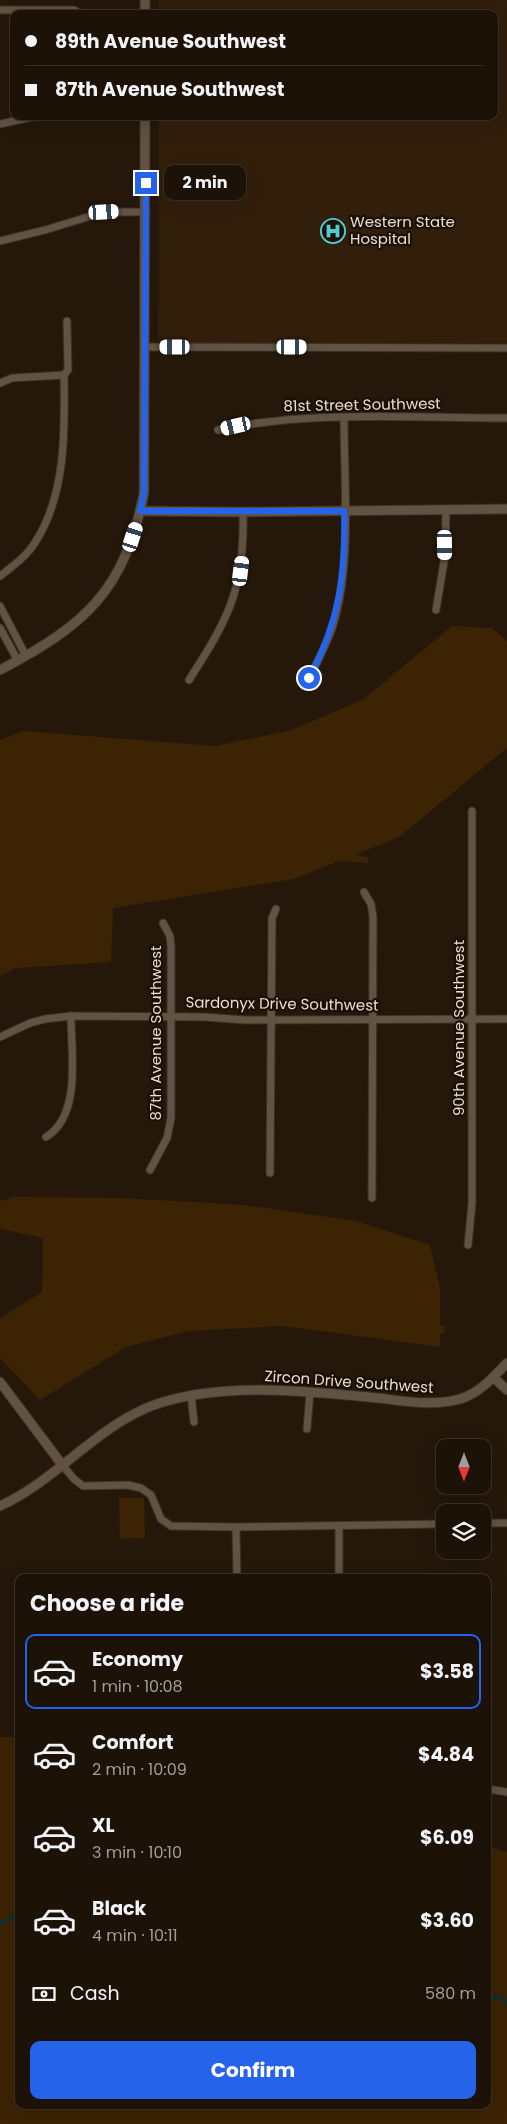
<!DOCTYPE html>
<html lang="en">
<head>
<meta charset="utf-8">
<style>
	:root { --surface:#1c1208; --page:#292016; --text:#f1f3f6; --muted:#a09e9c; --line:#3a3229; --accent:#2563eb }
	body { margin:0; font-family:Poppins,sans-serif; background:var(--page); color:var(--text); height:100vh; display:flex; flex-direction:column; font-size:19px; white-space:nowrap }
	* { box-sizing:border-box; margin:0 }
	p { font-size:16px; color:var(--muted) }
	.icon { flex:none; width:28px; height:28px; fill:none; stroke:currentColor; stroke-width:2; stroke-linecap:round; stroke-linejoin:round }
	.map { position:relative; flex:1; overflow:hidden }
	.panel { position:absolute; left:15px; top:1574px; width:476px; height:535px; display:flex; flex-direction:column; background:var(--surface); border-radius:10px; box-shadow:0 5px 20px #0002,0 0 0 1px var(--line) }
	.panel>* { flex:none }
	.top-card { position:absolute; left:10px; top:10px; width:488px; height:110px; border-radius:10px; box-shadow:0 5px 20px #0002,0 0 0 1px var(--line); display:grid; align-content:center; height:110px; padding:0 15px; background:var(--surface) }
	.needle { width:32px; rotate:180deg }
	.tools { position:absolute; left:436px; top:1439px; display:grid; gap:10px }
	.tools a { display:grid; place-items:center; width:55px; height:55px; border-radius:10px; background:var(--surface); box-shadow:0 5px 20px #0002,0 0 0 1px var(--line); font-size:25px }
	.end { position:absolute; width:22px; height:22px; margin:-11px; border:6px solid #2563eb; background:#fff; box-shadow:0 0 0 2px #fff }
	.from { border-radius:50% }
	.bubble { position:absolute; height:35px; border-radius:10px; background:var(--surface); box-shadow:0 5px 20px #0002,0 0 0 1px var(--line); font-size:16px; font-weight:700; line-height:35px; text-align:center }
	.car { position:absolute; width:15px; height:30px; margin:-15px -8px; border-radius:6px; box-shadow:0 0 4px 1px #0007; background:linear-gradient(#fff 24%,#345 0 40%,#fff 0 76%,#345 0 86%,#fff 0) }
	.top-card b { display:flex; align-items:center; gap:18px; height:48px; font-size:19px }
	.top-card b+b { border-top:1px solid var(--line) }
	.top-card i { width:12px; height:12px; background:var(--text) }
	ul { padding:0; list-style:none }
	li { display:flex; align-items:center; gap:15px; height:75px; margin:0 10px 8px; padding:0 5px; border:2px solid transparent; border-radius:10px }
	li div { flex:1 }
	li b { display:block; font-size:19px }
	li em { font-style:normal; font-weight:700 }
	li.selected { border-color:var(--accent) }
	li>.icon { width:45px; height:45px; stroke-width:1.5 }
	h2 { padding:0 15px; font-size:22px; line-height:60px }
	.pay { display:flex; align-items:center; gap:12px; height:55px; padding:0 15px; font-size:19px }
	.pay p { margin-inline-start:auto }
	.primary-button { display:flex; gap:10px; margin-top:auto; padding:10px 15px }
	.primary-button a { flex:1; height:58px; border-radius:10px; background:var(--accent); color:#fff; font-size:20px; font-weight:700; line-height:58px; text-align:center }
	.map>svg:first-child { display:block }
	.built { fill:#311f0c }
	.green { fill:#3c2304 }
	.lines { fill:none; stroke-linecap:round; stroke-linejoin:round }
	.stream { stroke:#013438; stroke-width:2.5 }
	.minor-casing { stroke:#3a302b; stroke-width:9 }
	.tertiary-casing { stroke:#3a302b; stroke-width:11 }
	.minor { stroke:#615242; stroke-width:7 }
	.tertiary { stroke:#615242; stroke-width:9 }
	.route { stroke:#2563eb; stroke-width:6 }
	.labels { text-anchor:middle; stroke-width:4.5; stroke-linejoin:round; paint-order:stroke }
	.poi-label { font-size:15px; fill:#e8ded5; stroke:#1c0f03; text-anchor:start }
	.street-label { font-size:15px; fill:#e8ded5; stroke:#1c0f03 }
</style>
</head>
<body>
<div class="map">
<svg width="507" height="2124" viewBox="0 0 507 2124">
	<rect width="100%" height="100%" fill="#25180a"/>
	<polygon class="built" points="159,0 507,0 507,343 158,344 159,119 169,116 494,116 494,14 159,14"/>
	<g class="green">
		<polygon points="452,626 492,628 507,641 507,748 399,837 355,855 368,857 368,863 339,861 294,879 113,908 111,962 15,968 0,976 0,740 24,731 215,746 292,730 364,699"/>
		<polygon points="15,1197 121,1198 245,1205 356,1221 430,1245 440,1288 440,1325 445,1327 444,1333 440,1335 440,1347 283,1326 188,1331 126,1347 40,1400 0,1358 0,1318 42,1292 43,1238 0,1229 0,1201"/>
		<polygon points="119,1498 144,1498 145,1538 120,1539"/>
		<polygon points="0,1737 19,1737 19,2105 488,2105 488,1846 507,1852 507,2124 0,2124"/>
	</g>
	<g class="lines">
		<g class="stream">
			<polyline points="0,1923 19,1915"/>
			<polyline points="488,2001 501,1996 507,2004"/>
		</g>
		<defs>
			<g id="minor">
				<polyline points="0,10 74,10 81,14"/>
				<polyline points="0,124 36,116"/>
				<polyline points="0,241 45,230 104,212 146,212"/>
				<polyline points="145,347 507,348"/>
				<polyline points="0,383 12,378 64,375"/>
				<path d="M218,430c92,-20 195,-12 289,-12"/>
				<path d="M0,576c13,-10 28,-21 36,-35 30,-47 29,-112 28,-166l4,-5 -1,-49"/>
				<polyline points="0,606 26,656"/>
				<polyline points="436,610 445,556 446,510"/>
				<polyline points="0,628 18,661"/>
				<path d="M309,678c9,-17 18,-34 24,-53 19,-61 11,-142 11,-207"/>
				<path d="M189,680c40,-62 56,-92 54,-168"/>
				<polyline points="364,892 371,904 373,916 372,1198"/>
				<polyline points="0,1037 30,1023 45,1019 71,1016 204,1017 245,1020 507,1019"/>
				<path d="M46,1137c36,-22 25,-84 25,-121"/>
				<polyline points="150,1170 167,1138 171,1118 171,946 170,936 163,923"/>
				<polyline points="270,1173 272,918 276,909"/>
				<polyline points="468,1245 472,1203 472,811"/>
				<polyline points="191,1395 194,1422"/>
				<polyline points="307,1429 310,1392"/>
				<polyline points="63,1466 74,1479 83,1486 128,1485 141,1488 151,1495 161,1519 171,1526 236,1527 445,1524"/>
				<polyline points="482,1523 507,1523"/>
				<polyline points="339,1526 339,1578"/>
				<polyline points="236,1527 237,1578"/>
				<polyline points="488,1789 507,1792"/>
			</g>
			<g id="tertiary">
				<polyline points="145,0 145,14"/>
				<polyline points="140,511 243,512 507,509"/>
				<path d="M0,670c87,-46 124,-79 144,-177l1,-377"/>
				<polyline points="493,1377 507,1390"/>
				<polyline points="0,1382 63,1466"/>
				<path d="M0,1506c53,-24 91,-73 144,-97 27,-12 56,-16 85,-18 47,-3 94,2 140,6 31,3 64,11 94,1 19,-7 31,-22 44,-35"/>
			</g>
		</defs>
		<use href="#minor" class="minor-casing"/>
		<use href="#tertiary" class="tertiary-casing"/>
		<use href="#minor" class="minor"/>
		<use href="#tertiary" class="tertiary"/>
	</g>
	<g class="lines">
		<path class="route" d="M146,183l-2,310 -4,18h204c2,62 -5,112 -35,167"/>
	</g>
	<defs>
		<symbol id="hospital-ring" viewBox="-11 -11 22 22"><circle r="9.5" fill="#1c0f03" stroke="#52cbd7" stroke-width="1.5"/><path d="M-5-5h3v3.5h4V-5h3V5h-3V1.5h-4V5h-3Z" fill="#52cbd7"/></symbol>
	</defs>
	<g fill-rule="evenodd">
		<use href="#hospital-ring" x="319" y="217" width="28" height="28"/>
	</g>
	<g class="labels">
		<g class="poi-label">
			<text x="350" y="227">Western State<tspan x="350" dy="17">Hospital</tspan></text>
		</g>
		<g class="street-label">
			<text transform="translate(362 405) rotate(-1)" y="5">81st Street Southwest</text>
			<text transform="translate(282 1004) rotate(1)" y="5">Sardonyx Drive Southwest</text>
			<text transform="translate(459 1028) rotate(-90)" y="5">90th Avenue Southwest</text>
			<text transform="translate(156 1033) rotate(-90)" y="5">87th Avenue Southwest</text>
			<text transform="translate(349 1382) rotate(4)" y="5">Zircon Drive Southwest</text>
		</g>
	</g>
</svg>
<div class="tools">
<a><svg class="needle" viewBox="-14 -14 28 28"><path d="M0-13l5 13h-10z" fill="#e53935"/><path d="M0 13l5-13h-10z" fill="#a09e9c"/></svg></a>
<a><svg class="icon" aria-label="layers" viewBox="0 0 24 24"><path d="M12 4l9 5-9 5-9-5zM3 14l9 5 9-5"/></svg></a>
</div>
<i class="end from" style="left:309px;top:678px"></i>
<i class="end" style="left:146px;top:183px"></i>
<div class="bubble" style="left:164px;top:165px;width:82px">2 min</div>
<i class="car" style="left:104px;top:212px;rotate:87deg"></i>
<i class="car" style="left:175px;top:347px;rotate:270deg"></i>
<i class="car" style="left:292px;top:347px;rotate:90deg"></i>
<i class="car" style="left:236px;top:426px;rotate:257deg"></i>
<i class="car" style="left:133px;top:537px;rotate:18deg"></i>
<i class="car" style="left:445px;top:545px;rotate:179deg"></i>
<i class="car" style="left:241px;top:571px;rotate:7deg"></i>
<div class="top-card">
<b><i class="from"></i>89th Avenue Southwest</b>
<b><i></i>87th Avenue Southwest</b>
</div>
<section class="panel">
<h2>Choose a ride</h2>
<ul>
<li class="selected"><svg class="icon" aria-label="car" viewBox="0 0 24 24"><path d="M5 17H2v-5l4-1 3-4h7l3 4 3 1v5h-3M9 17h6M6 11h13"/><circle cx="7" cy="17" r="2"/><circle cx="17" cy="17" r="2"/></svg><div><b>Economy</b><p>1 min · 10:08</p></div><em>$3.58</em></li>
<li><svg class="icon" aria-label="car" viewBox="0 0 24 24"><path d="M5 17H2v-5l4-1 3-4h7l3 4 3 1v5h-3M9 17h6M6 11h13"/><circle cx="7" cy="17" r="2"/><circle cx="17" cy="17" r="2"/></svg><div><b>Comfort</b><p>2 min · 10:09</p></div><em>$4.84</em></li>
<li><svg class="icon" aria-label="car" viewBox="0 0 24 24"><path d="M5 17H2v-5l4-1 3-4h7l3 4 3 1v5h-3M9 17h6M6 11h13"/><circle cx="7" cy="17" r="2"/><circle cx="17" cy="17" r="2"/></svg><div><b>XL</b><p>3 min · 10:10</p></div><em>$6.09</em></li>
<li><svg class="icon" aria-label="car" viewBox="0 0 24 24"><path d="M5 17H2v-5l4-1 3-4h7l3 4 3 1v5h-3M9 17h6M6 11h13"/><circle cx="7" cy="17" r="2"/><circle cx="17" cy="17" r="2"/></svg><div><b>Black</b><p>4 min · 10:11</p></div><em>$3.60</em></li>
</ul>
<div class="pay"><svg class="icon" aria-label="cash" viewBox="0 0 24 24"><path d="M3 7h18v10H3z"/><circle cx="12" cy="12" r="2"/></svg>Cash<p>580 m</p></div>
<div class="primary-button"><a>Confirm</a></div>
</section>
</div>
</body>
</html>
